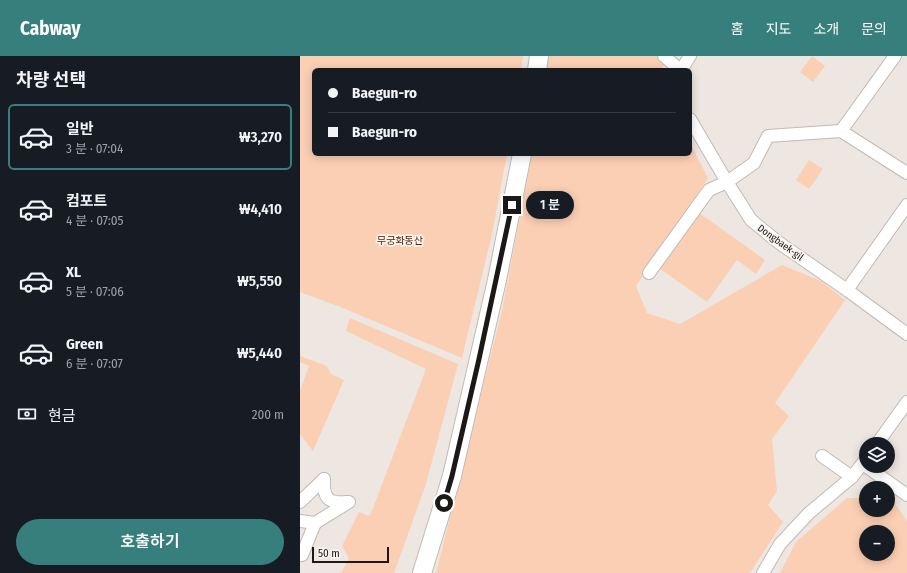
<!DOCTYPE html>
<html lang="ko">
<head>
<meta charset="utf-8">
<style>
	:root { --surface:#171b24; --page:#20242c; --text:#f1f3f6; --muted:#9ea1a6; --line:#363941; --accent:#377f7c }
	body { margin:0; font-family:"Fira Sans Condensed","Noto Sans KR",sans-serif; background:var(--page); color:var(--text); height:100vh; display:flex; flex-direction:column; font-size:15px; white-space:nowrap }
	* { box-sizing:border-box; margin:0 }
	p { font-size:13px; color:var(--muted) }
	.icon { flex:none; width:22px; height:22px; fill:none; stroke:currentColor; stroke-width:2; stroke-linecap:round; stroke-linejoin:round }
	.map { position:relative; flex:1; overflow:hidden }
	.panel { display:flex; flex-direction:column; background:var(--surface); width:300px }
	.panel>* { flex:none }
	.banner { position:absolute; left:12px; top:12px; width:380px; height:88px; border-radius:6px; box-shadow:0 2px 10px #0003; display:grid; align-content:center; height:88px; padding:0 16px; background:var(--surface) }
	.controls { position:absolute; left:559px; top:381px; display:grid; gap:8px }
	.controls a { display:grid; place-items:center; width:36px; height:36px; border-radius:50%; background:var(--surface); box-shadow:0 2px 10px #0003; font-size:20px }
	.scale { position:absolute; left:12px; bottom:10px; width:77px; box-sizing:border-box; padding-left:4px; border:2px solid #1b1817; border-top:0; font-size:11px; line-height:14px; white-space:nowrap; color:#1b1817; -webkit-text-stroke:3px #fbf3ee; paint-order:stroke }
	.end { position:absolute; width:18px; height:18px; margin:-9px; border:5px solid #1b1817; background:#fff; box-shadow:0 0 0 2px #fff }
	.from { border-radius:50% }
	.bubble { position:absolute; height:28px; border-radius:14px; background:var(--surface); box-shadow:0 2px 10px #0003; font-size:13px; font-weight:600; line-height:28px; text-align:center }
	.banner b { display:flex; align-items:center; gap:14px; height:38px; font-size:15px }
	.banner b+b { border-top:1px solid var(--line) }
	.banner i { width:10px; height:10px; background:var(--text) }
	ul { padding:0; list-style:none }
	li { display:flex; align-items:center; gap:12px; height:66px; margin:0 8px 6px; padding:0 8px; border:2px solid transparent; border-radius:6px }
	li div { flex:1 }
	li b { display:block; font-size:15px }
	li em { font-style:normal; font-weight:600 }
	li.on { border-color:var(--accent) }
	li>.icon { width:36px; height:36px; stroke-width:1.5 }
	h2 { padding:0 16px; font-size:18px; line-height:48px }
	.pay { display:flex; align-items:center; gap:10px; height:44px; padding:0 16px; font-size:15px }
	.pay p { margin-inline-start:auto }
	.primary-button { display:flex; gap:8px; margin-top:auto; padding:8px 16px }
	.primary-button a { flex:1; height:46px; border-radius:24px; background:var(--accent); color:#fff; font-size:16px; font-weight:600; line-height:46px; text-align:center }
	header { display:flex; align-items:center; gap:24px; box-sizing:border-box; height:56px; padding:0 20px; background:var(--accent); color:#fff }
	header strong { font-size:19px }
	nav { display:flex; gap:22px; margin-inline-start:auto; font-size:14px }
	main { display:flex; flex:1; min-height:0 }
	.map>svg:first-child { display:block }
	.green { fill:#fbcfb4; fill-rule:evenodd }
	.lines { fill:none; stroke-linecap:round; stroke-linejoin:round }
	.minor-casing { stroke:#c1bab5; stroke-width:14 }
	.secondary-casing { stroke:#c1bab5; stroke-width:20 }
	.minor { stroke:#fff; stroke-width:12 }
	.secondary { stroke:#fff; stroke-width:18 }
	.route { stroke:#1b1817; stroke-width:5 }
	.labels { text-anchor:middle; stroke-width:3.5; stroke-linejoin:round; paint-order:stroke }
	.park-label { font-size:10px; fill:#522400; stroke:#fbf3ee }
	.street-label { font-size:10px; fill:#1b1817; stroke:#fbf3ee }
</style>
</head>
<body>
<header>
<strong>Cabway</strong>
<nav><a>홈</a><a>지도</a><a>소개</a><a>문의</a></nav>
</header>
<main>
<section class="panel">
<h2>차량 선택</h2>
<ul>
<li class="on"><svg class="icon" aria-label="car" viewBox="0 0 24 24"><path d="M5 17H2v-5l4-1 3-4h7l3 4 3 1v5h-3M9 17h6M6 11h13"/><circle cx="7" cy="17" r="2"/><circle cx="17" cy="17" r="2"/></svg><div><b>일반</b><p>3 분 · 07:04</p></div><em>₩3,270</em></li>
<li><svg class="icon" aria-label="car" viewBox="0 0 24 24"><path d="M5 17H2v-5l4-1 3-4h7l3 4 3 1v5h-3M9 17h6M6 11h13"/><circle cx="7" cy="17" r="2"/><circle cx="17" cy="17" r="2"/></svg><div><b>컴포트</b><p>4 분 · 07:05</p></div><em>₩4,410</em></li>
<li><svg class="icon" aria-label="car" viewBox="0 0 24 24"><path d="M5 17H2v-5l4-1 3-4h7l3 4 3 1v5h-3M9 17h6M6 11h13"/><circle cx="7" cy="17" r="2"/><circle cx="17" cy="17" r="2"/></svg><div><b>XL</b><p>5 분 · 07:06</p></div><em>₩5,550</em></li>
<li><svg class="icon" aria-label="car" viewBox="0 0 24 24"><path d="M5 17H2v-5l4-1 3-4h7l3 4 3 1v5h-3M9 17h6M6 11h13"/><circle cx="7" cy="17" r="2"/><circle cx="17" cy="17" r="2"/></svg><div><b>Green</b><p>6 분 · 07:07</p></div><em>₩5,440</em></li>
</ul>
<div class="pay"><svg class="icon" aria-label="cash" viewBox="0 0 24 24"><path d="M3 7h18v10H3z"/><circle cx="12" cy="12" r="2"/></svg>현금<p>200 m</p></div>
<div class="primary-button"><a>호출하기</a></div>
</section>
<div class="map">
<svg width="607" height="517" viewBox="0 0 607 517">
	<rect width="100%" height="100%" fill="#ede6e1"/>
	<g class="green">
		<polygon points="0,0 223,0 221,14 14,14 14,98 207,98 192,178 162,302 43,252 0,236"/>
		<polygon points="248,0 357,0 365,7 361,14 246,14"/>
		<polygon points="512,0 525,10 513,26 500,16"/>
		<polygon points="390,87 408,122 336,230 347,257 380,268 482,209 521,225 545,244 475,347 489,360 472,383 477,435 468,449 483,466 450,517 136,517 202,255 232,98 390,98"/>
		<polygon points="509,104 523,113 509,133 496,124"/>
		<polygon points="398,156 465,204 456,218 437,204 407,246 359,212"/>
		<polygon points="50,262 158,308 126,428 94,517 41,517 49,502 42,490 59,456 70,460 126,313 46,275"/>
		<polygon points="0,300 27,310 31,318 44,324 13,395 0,378 0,335 9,310 0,306"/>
		<path d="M547,442h19v12h22v-12h3l16,23v52h-127l16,-31zM566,476h22v22h-22z"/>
	</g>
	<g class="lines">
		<defs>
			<g id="minor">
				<polyline points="364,0 380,14"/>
				<polyline points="381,14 390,0"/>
				<polyline points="390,63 427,126 451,164 478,186 547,234 607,278"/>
				<polyline points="541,75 595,0"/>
				<polyline points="349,217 409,134 427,126 454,107 468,80 541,75 607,117"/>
				<polyline points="547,234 607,149"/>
				<polyline points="577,388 607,346"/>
				<polyline points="522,400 552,421"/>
				<polyline points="563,408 607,439"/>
				<path d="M24,423c-1,19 4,25 23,23"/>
				<polyline points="0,446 24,423"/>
				<polyline points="0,465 15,467 49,446"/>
				<polyline points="2,499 15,467"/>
				<polyline points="463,517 480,488 509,457 552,421 566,403"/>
			</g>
			<g id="secondary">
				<polyline points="237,14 239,0"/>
				<polyline points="122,517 152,420 197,224 222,98"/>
			</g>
		</defs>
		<use href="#minor" class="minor-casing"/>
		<use href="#secondary" class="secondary-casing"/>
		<use href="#minor" class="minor"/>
		<use href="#secondary" class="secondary"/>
	</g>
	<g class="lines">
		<polyline class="route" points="144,447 152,420 179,303 212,149"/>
	</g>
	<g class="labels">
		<g class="park-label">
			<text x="100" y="188">무궁화동산</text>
		</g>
		<g class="street-label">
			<text transform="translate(481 186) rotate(36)" y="4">Dongbaek-gil</text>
		</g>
	</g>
</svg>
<div class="controls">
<a><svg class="icon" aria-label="layers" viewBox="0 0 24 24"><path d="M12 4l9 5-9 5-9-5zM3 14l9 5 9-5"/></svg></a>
<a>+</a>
<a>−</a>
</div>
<div class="scale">50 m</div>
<i class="end from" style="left:144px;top:447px"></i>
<i class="end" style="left:212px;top:149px"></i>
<div class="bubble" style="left:226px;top:135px;width:48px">1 분</div>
<div class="banner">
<b><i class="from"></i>Baegun-ro</b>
<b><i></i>Baegun-ro</b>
</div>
</div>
</main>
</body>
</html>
